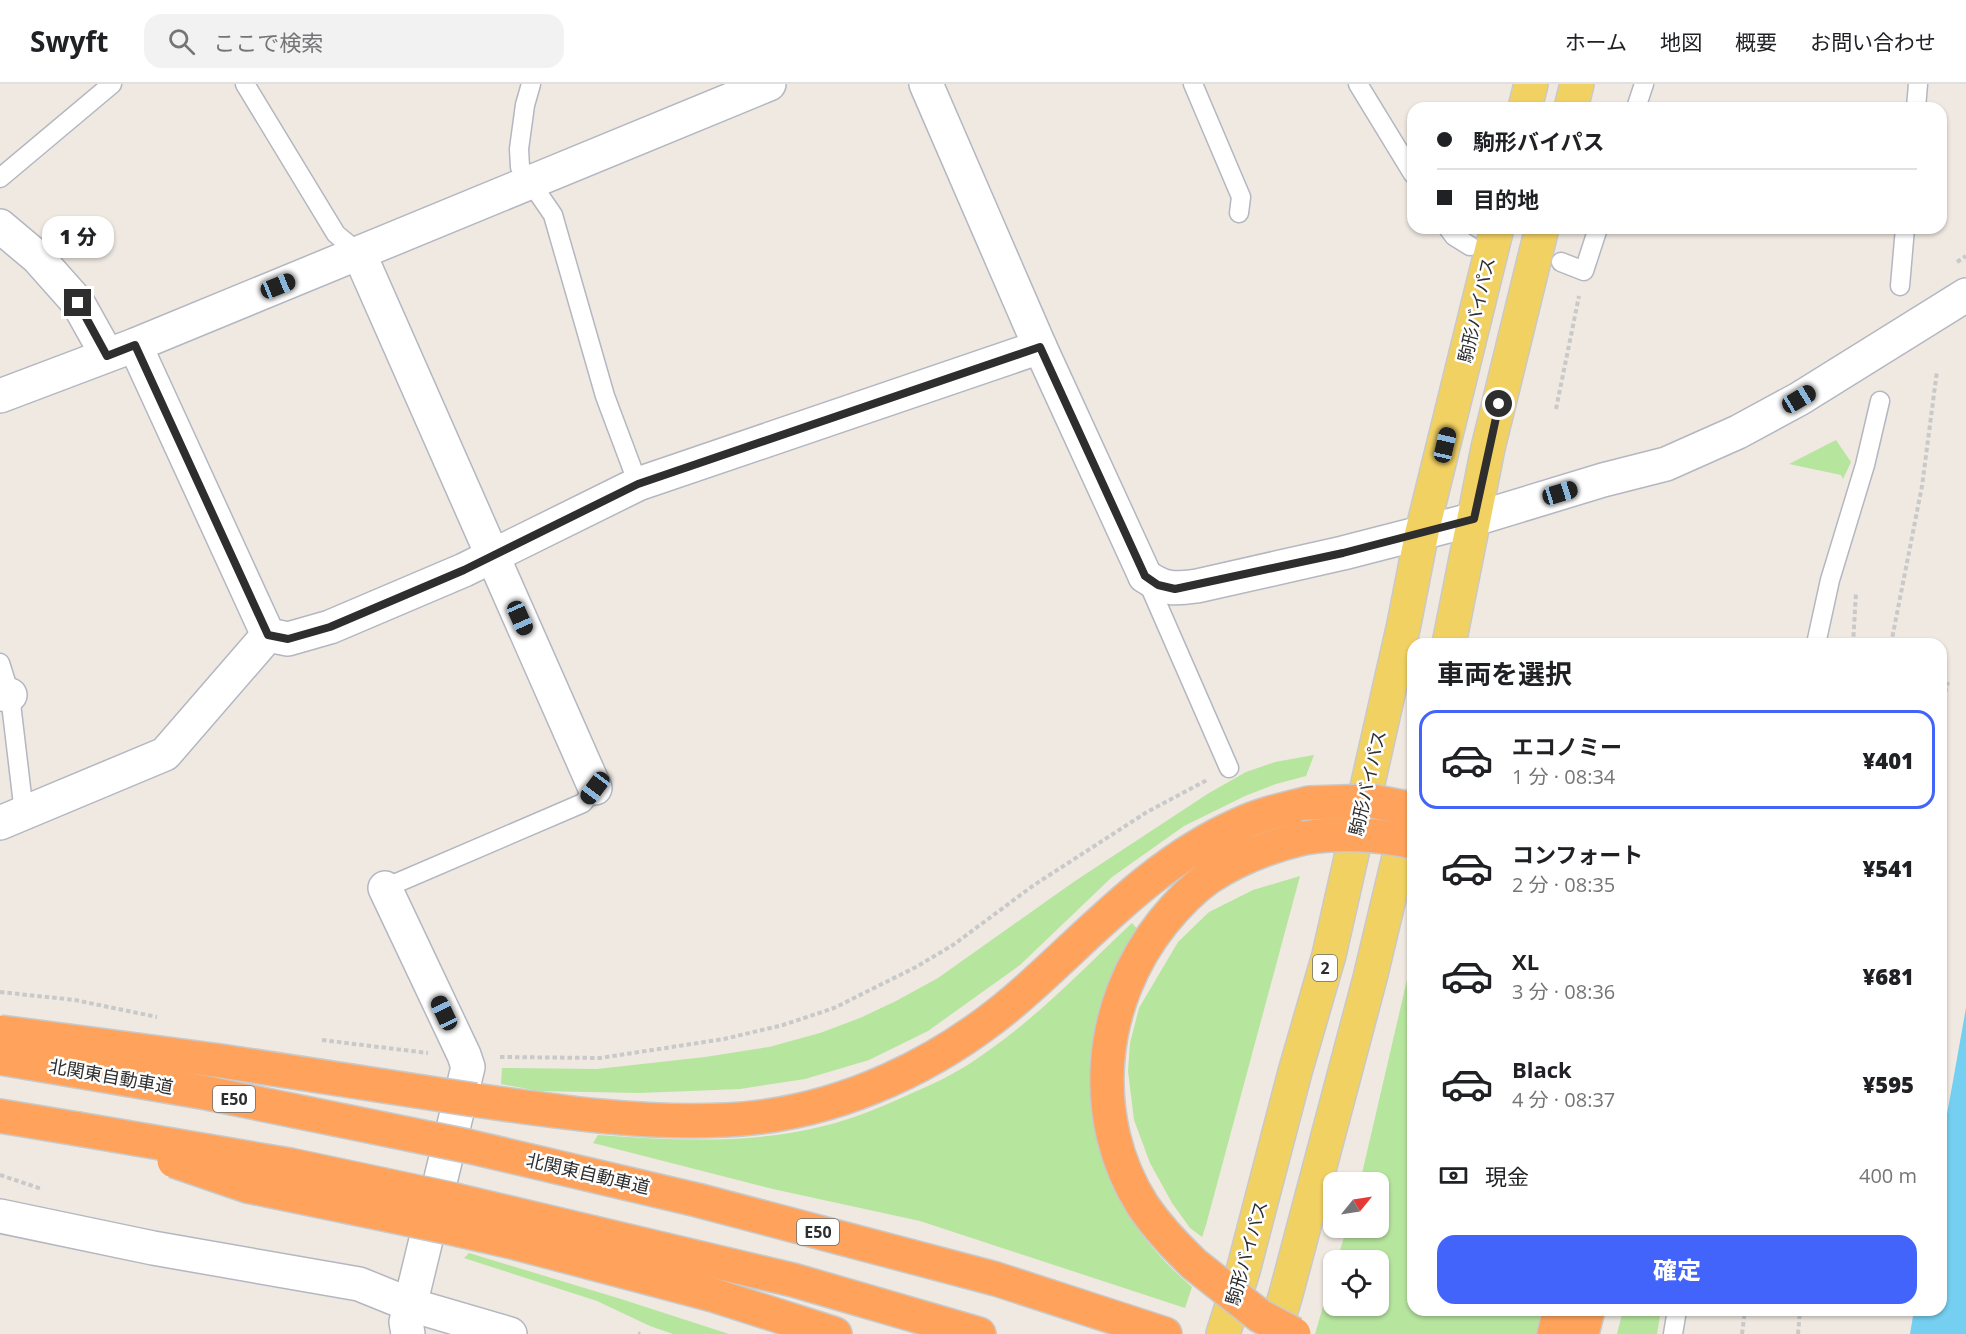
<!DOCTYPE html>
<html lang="ja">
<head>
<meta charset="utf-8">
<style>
	:root { --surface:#fff; --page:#f2f2f2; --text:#202124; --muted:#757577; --line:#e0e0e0; --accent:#4264fb }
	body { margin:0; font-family:"Open Sans","Noto Sans JP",sans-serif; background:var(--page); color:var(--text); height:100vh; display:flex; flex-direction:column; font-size:22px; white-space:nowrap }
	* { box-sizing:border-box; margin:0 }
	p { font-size:20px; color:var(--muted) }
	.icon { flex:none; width:33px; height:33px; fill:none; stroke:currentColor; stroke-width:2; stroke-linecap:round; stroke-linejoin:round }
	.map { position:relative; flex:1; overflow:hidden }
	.details { position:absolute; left:1407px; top:554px; width:540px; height:678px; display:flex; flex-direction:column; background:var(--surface); border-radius:18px; box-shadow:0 2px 4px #0004 }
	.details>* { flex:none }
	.hud { position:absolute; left:1407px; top:18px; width:540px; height:132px; border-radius:18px; box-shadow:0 2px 4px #0004; display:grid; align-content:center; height:132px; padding:0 30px; background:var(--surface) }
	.needle { width:39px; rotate:60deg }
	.buttons { position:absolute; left:1323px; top:1088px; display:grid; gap:12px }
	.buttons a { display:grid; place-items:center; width:66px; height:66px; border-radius:12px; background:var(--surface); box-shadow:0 2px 4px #0004; font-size:30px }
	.end { position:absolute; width:27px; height:27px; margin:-14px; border:8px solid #2e2e2e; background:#fff; box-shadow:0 0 0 3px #fff }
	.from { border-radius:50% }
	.bubble { position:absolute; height:42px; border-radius:18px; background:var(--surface); box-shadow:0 2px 4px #0004; font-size:20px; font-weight:800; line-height:42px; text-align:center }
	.car { position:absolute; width:18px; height:36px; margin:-18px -9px; border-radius:8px; box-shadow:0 0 4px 2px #0007; background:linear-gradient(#222 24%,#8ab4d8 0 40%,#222 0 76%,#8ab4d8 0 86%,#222 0) }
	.hud b { display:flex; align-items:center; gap:21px; height:57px; font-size:22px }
	.hud b+b { border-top:2px solid var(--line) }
	.hud i { width:15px; height:15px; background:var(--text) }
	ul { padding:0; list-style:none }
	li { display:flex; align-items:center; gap:18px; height:99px; margin:0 12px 9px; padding:0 18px; border:3px solid transparent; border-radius:18px }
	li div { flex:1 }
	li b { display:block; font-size:22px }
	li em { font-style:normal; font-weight:800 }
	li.on { border-color:var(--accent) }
	li>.icon { width:54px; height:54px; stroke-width:1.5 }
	h2 { padding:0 30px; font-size:27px; line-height:72px }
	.pay { display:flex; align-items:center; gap:15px; height:66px; padding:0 30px; font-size:22px }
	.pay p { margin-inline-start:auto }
	.primary-button { display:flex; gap:12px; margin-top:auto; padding:12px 30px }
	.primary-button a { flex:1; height:69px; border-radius:18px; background:var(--accent); color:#fff; font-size:24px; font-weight:800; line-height:69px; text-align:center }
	header { display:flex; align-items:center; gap:36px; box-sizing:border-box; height:84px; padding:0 30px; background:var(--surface); border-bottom:2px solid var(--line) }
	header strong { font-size:28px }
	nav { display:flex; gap:33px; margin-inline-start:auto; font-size:21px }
	.search { width:420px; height:54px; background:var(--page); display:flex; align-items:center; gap:15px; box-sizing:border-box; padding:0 21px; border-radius:18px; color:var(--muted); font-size:22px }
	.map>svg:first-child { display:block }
	.green { fill:#b6e59e }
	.water { fill:#75cff0 }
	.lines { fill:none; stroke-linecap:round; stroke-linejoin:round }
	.service-casing { stroke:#b4b7c1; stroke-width:21 }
	.minor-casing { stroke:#b4b7c1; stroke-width:36 }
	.tertiary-casing { stroke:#b4b7c1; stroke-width:36 }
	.primary-casing { stroke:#c9c9c9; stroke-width:36 }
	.motorway-casing { stroke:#c9c9c9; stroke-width:36 }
	.path { stroke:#c9c9c9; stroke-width:4; stroke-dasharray:4.5 3; stroke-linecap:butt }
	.service { stroke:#fff; stroke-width:18 }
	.minor { stroke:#fff; stroke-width:33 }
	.tertiary { stroke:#fff; stroke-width:33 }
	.primary { stroke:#f2d163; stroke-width:33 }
	.motorway { stroke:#ffa35c; stroke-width:33 }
	.motorway-bridge-casing { stroke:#c9c9c9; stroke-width:36; stroke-linecap:butt }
	.motorway-bridge { stroke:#ffa35c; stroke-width:33 }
	.route { stroke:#2e2e2e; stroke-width:8 }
	.labels { text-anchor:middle; stroke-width:5; stroke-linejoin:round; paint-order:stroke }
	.shield { fill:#fff; stroke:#6d6d6d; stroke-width:1.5 }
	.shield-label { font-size:16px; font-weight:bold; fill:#2e2e2e }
	.street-label { font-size:18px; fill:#2e2e2e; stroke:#fff }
</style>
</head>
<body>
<header>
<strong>Swyft</strong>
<div class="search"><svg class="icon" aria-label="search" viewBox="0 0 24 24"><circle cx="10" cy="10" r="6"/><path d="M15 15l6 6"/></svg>ここで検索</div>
<nav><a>ホーム</a><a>地図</a><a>概要</a><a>お問い合わせ</a></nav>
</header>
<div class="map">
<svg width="1966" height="1250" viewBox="0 0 1966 1250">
	<rect width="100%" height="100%" fill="#efe9e1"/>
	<g class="green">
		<polygon points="1836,356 1851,378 1843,395 1841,391 1789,380"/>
		<polygon points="1314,671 1306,692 1276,700 1245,712 1184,742 1112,793 1020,881 928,947 869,976 805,995 740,1005 639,1009 538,1007 501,1000 502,984 597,985 705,973 769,963 820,949 860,934 896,917 938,894 1075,797 1209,709 1246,688 1275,678"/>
		<polygon points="1300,792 1206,1141 1202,1153 1190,1144 1172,1119 1150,1079 1134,1036 1128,987 1130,959 1139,924 1178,858 1209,828 1253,806"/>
		<path d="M1132,839l7,8c-18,28 -34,57 -43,90 -5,18 -4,37 -4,55 -1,87 34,155 100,211l-7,21 -265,-87 -147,-32 -180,-46 5,-8c71,5 143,9 213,-6 34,-7 67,-20 99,-35 23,-10 47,-21 68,-36 57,-38 104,-88 154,-135z"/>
		<polygon points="1413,870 1413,1226 1542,1226 1536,1250 1315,1250 1333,1188 1334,1221 1378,1221 1378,1176 1337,1176 1347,1143 1378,1143 1378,1098 1360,1098"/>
		<polygon points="469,1169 621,1215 729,1250 673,1250 650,1242 597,1217 464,1174"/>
		<polygon points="1623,1226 1661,1226 1657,1250 1617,1250"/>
	</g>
	<polygon class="water" points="1966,924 1966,1250 1910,1250 1914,1226 1941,1226 1941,1064"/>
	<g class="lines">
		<defs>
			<g id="service">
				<polyline points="245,0 336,150 359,169"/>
				<polyline points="531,0 525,21 519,65 520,83 553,131 605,312 638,400"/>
				<polyline points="1193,0 1241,113 1239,129"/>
				<polyline points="1358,0 1413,90"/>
				<polyline points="1636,24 1644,0"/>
				<polyline points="1916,24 1918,0"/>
				<polyline points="0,94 112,0"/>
				<polyline points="1448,144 1454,152 1470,162"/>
				<polyline points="1561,178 1584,187 1598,144"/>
				<polyline points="1900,202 1905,144"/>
				<polyline points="1146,494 1229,684"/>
				<polyline points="1816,560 1830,496 1865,381 1880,317"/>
				<polyline points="0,579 10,611 24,729"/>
				<polyline points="385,804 583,719 595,704"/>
				<polyline points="1673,1250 1677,1226"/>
			</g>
			<g id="minor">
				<polyline points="926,0 1040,263 1145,492"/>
				<polyline points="0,142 38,174 78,219 107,271"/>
				<polyline points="359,169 595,704"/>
				<polyline points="135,261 268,551"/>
				<polyline points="0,312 135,261 769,0"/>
				<polyline points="268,551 288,555 330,543 464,486 638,400 1040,263"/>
				<polyline points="0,610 10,611"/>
				<polyline points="0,739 165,670 268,551"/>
				<polyline points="385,804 464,971 468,983 406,1238 408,1250"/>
				<polyline points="411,1221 510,1250"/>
			</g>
			<g id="tertiary">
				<path d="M1145,492c20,14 29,13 52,10l146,-33 132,-34 128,-39 63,-16 72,-32 61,-33 167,-104"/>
				<polyline points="0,1132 153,1164 359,1200 411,1221"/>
			</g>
			<g id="primary">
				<polyline points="1525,24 1531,0"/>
				<polyline points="1571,24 1577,0"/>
				<polyline points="1449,560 1488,364 1542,144"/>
				<polyline points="1223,1250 1243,1187 1295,988 1329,871 1404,540 1422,448 1497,144"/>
				<polyline points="1274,1250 1286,1210 1370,894 1410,727"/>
			</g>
			<g id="motorway">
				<path d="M475,1016c83,12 166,24 251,20 113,-5 220,-57 303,-132 66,-59 127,-127 209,-163 23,-11 47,-16 71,-22"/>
				<polyline points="0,1032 78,1045"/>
				<polyline points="467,1062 697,1116 996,1195 1165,1250"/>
				<polyline points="455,1116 793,1196 979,1250"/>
				<polyline points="446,1143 516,1159 713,1211 835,1250"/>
				<path d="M1194,1180c-19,-18 -36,-36 -51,-58 -56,-88 -45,-203 20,-284 13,-16 28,-32 45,-44 30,-20 62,-32 96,-40"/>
				<polyline points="1554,1250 1560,1226"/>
				<polyline points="1582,1250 1588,1226"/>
			</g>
		</defs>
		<use href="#service" class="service-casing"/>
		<use href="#minor" class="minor-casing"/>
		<use href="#tertiary" class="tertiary-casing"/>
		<use href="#primary" class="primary-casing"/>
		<use href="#motorway" class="motorway-casing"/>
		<g class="path">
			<polyline points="1957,178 1966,172"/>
			<polyline points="1556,325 1579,212"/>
			<polyline points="1853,560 1856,509"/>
			<polyline points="1891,560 1922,402 1937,287"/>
			<polyline points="1941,623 1948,598"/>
			<polyline points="0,908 75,916 157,933"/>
			<polyline points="322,956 428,969"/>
			<polyline points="500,973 600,974 724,955 783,941 834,924 916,883 953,861 1034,801 1147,728 1207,696"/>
			<polyline points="0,1091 42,1105"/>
			<polyline points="638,1249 640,1250"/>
			<polyline points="1742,1250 1745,1226"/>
			<polyline points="1798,1250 1800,1226"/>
		</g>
		<use href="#service" class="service"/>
		<use href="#minor" class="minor"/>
		<use href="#tertiary" class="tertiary"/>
		<use href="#primary" class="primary"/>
		<use href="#motorway" class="motorway"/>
		<defs>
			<g id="motorway-bridge">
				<polyline points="1309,719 1371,717 1413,725"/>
				<path d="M1304,754c39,-6 70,-4 109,4"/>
				<polyline points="0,948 221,977 475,1016"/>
				<polyline points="0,974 207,1009 467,1062"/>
				<polyline points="78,1045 290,1081 455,1116"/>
				<polyline points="174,1077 247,1102 446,1143"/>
				<polyline points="1194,1180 1260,1232 1294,1250"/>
			</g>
		</defs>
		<use href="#motorway-bridge" class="motorway-bridge-casing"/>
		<use href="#motorway-bridge" class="motorway-bridge"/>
	</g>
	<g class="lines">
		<polyline class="route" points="78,219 107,272 135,261 268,551 288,555 330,543 464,486 638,400 1040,263 1145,492 1158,501 1175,505 1343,469 1474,435 1499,320"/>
	</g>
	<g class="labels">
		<g class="shield">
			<rect x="1313" y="871" width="24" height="26" rx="4.5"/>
			<rect x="213" y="1002" width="42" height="26" rx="4.5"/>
			<rect x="797" y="1135" width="42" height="26" rx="4.5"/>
		</g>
		<g class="shield-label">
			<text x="1325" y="890">2</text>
			<text x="234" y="1021">E50</text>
			<text x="818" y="1154">E50</text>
		</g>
		<g class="street-label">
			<text transform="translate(1477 226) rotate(-77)" y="6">駒形バイパス</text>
			<text transform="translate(1368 699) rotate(-77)" y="6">駒形バイパス</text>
			<text transform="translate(111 993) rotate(10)" y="6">北関東自動車道</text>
			<text transform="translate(588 1090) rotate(13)" y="6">北関東自動車道</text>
			<text transform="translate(1247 1169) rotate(-74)" y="6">駒形バイパス</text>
		</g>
	</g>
</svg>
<div class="buttons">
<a><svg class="needle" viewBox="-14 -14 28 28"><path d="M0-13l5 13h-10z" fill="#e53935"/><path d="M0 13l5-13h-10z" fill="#757577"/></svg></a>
<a><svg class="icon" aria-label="locate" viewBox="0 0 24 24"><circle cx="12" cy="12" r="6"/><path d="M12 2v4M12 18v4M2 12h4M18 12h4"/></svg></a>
</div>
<i class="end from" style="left:1499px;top:320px"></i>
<i class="end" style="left:78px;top:219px"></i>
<div class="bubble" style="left:42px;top:132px;width:72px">1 分</div>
<i class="car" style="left:278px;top:202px;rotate:68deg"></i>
<i class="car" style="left:1799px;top:315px;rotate:59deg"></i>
<i class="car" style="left:1445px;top:361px;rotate:13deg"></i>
<i class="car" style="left:1560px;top:409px;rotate:73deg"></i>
<i class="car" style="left:520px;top:534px;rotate:156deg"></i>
<i class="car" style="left:595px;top:704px;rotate:217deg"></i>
<i class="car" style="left:444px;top:929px;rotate:335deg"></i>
<div class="hud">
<b><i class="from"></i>駒形バイパス</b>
<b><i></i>目的地</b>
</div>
<section class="details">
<h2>車両を選択</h2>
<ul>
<li class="on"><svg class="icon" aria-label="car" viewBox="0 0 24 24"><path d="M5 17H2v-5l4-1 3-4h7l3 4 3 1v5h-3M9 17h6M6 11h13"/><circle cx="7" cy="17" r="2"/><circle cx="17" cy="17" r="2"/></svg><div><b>エコノミー</b><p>1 分 · 08:34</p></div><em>¥401</em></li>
<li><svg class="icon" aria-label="car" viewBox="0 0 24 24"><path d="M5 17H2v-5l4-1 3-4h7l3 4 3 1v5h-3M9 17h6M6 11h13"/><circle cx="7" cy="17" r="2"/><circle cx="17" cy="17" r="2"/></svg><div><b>コンフォート</b><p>2 分 · 08:35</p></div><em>¥541</em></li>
<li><svg class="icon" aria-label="car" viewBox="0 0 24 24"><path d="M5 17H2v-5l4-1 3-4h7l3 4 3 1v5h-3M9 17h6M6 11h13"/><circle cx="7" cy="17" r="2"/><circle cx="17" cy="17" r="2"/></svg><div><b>XL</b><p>3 分 · 08:36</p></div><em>¥681</em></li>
<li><svg class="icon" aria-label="car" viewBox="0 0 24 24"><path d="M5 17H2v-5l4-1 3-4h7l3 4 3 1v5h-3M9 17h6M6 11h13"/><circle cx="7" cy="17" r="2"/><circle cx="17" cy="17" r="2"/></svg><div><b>Black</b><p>4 分 · 08:37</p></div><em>¥595</em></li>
</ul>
<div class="pay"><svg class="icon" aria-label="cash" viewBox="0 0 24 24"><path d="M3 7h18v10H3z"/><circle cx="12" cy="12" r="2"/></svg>現金<p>400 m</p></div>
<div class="primary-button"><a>確定</a></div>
</section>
</div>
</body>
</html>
